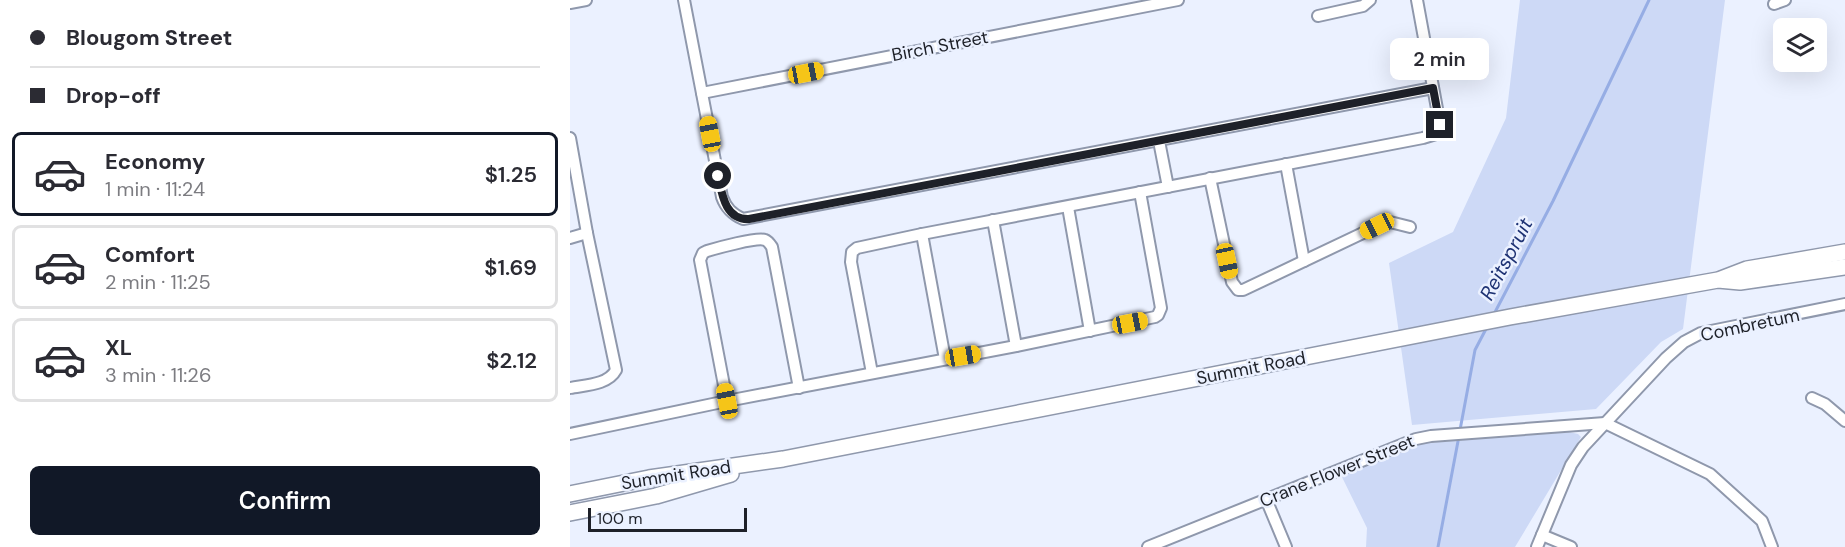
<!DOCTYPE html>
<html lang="en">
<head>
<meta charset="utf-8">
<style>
	:root { --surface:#fff; --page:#f7f7f7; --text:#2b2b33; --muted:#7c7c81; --line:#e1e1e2; --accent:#111827 }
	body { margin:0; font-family:"DM Sans",sans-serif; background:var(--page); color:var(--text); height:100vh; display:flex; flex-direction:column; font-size:22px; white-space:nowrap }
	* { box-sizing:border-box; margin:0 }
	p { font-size:20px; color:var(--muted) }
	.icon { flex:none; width:33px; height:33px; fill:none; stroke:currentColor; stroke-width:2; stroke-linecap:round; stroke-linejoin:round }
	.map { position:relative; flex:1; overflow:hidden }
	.panel { display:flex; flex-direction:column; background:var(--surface); width:570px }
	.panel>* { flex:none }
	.hud { display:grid; align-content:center; height:132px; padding:0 30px; background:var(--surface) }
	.tools { position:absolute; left:1203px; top:18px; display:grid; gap:12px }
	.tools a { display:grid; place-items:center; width:54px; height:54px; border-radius:9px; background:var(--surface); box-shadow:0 6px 24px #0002; font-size:30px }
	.scale { position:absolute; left:18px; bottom:15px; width:159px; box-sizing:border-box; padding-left:6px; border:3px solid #1e2129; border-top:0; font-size:16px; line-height:21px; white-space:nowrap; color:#1e2129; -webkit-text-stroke:4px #ebf1ff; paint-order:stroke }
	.end { position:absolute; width:27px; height:27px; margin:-14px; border:8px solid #1e2129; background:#fff; box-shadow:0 0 0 3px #fff }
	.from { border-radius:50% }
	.bubble { position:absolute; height:42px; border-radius:9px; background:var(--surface); box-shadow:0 6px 24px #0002; font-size:20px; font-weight:600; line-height:42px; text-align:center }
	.car { position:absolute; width:18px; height:36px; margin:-18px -9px; border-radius:8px; box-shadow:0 0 4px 2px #0007; background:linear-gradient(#f5c518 24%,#345 0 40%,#f5c518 0 76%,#345 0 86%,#f5c518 0) }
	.hud b { display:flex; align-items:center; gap:21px; height:57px; font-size:22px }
	.hud b+b { border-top:2px solid var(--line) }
	.hud i { width:15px; height:15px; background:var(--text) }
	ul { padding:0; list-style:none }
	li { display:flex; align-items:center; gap:18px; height:84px; margin:0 12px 9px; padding:0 18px; border:3px solid var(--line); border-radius:9px }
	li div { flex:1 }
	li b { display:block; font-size:22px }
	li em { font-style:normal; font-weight:600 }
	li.selected { border-color:var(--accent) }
	li>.icon { width:54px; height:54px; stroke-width:1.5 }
	.cta { display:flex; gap:12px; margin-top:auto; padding:12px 30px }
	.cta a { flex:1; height:69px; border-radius:9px; background:var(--accent); color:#fff; font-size:24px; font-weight:600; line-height:69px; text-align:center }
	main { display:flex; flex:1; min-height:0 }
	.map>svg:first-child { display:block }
	.green { fill:#cdd9f6 }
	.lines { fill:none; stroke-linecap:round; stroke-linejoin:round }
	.stream { stroke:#96ade4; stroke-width:3 }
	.minor-casing { stroke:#8f98ac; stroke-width:14 }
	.secondary-casing { stroke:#8f98ac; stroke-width:18 }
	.minor { stroke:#fff; stroke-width:10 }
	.secondary { stroke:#fff; stroke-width:15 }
	.route { stroke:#1e2129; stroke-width:8 }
	.labels { text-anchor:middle; stroke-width:5; stroke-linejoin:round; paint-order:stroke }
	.street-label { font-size:18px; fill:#1e2129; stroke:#ebf1ff }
	.water-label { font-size:20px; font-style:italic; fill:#1f3374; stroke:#ebf1ff }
</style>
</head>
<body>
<main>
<section class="panel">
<div class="hud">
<b><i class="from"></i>Blougom Street</b>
<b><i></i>Drop-off</b>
</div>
<ul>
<li class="selected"><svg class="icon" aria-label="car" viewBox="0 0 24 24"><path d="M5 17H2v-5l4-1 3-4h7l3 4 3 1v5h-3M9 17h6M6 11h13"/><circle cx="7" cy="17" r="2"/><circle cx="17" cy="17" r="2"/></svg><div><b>Economy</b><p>1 min · 11:24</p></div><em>$1.25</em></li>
<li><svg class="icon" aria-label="car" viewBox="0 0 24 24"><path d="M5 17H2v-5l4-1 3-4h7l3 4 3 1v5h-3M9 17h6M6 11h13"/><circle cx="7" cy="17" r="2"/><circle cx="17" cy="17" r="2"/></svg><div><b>Comfort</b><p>2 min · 11:25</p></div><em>$1.69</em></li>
<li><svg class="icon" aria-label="car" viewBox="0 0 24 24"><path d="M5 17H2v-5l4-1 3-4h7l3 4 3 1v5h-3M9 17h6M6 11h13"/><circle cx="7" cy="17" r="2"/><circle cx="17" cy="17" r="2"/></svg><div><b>XL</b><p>3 min · 11:26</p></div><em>$2.12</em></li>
</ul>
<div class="cta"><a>Confirm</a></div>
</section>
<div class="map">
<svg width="1275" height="547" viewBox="0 0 1275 547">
	<rect width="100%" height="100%" fill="#ebf1ff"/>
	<g class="green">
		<polygon points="950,0 1155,0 1113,329 1091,342 1026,409 842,425 819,263 883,232 936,118"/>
		<polygon points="999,432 1008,434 1011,437 945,547 796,547 797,528 771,475 832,450 855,443"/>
	</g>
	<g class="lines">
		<g class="stream">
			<polyline points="923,316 983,201 1079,0"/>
			<polyline points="890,430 905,350 917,327"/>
			<polyline points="868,547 889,436"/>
		</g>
		<defs>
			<g id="minor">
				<path d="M114,0l38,197c4,11 10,17 21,22l690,-131"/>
				<polyline points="0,3 16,0"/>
				<polyline points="1204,4 1215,0"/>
				<polyline points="748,16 793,6 800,0"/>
				<polyline points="132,93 608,0"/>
				<path d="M0,138l17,95 29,137c-8,15 -31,15 -46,18"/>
				<polyline points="589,141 598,187"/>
				<polyline points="716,164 734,261"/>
				<polyline points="640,178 662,282 668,290 673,290 814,223 820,222 840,227"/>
				<polyline points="498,207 520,331"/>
				<polyline points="423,220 446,346"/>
				<polyline points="352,234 375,359"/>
				<polyline points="0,238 17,233"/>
				<polyline points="302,373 281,262 282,252 287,248 352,234 853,138 866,134 870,125 847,0"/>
				<polyline points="1242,398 1255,404 1275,421"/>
				<path d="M157,401l-27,-141 3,-7 4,-2c10,-3 50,-14 58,-11 3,1 5,4 7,7l27,141"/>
				<polyline points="0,434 157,401 446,346 585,317 588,315 591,308 570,192"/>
				<polyline points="696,499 716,547"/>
				<polyline points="972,535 1001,547"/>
				<polyline points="578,547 846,439 861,436 1035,423 1140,474 1192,521 1202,547"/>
				<polyline points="967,547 1001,465 1013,447 1096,358 1114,342 1131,333 1275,304"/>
			</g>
			<g id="secondary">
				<polyline points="1151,279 1177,269 1275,252"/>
				<polyline points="0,494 79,478 213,459 940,317 1148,280 1170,282 1275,267"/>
				<polyline points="0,513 86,496 161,474"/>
			</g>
		</defs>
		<use href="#minor" class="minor-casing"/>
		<use href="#secondary" class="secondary-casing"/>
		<use href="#minor" class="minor"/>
		<use href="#secondary" class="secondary"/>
	</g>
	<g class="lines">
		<path class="route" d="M148,176c4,18 7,44 31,43l684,-131 7,37"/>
	</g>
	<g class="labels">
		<g class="street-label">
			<text transform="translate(370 46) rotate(-11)" y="6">Birch Street</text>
			<text transform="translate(1180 325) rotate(-12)" y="6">Combretum</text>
			<text transform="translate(681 368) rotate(-11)" y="6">Summit Road</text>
			<text transform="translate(767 471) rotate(-22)" y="6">Crane Flower Street</text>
			<text transform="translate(106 475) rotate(-9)" y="6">Summit Road</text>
		</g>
		<g class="water-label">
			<text transform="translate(936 259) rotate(-62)" y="7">Reitspruit</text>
		</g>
	</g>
</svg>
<div class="tools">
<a><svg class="icon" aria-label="layers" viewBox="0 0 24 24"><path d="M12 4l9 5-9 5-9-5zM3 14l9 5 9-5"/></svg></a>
</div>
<div class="scale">100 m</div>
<i class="end from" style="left:148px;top:176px"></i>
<i class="end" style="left:870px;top:125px"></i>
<div class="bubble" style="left:820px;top:38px;width:99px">2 min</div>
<i class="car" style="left:236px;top:73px;rotate:79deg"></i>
<i class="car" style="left:140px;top:134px;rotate:349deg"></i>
<i class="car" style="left:807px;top:226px;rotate:244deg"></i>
<i class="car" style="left:657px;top:261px;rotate:168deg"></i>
<i class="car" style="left:560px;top:323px;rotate:79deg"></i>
<i class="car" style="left:393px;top:356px;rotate:80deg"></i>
<i class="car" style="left:157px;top:401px;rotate:349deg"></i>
</div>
</main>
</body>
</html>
